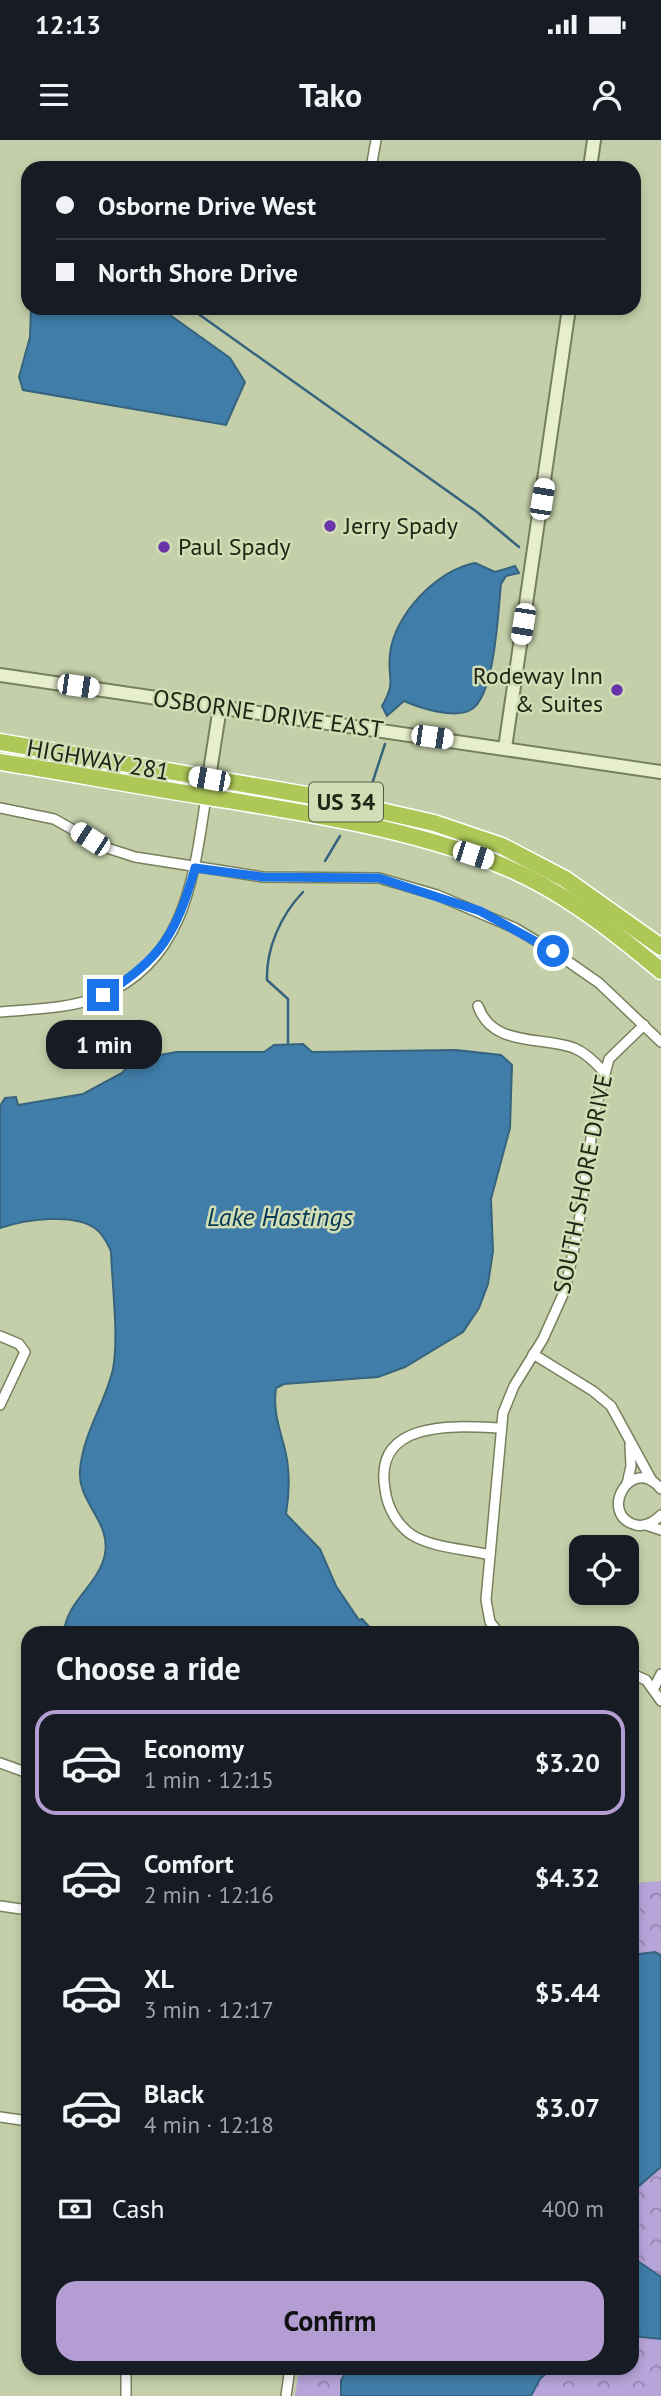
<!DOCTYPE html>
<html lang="en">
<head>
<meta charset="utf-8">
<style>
	:root { --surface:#171b24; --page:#20242c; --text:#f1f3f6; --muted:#9ea1a6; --line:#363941; --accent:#b49dd3 }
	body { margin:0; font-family:"PT Sans",sans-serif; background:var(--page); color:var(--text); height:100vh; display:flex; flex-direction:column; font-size:26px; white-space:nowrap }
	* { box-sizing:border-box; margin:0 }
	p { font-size:23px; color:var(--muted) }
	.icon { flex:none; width:38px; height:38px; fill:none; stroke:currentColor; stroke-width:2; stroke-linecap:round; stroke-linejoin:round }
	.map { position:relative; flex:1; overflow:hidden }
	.panel { position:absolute; left:21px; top:1486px; width:618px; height:749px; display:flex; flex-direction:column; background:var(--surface); border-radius:21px; box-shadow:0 4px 10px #0003 }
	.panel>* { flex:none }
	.hud { position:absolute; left:21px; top:21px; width:620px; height:154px; border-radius:21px; box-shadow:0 4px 10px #0003; display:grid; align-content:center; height:154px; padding:0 35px; background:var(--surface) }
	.buttons { position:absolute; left:569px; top:1395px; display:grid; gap:14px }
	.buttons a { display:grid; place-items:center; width:70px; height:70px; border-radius:14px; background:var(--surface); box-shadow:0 4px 10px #0003; font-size:35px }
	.end { position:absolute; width:32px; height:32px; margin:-16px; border:9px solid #1a73e8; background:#fff; box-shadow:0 0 0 4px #fff }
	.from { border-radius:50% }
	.bubble { position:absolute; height:49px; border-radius:21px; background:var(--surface); box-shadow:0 4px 10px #0003; font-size:23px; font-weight:800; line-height:49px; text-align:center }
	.car { position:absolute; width:21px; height:42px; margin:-21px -10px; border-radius:9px; box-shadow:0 0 5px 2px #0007; background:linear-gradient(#fff 24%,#345 0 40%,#fff 0 76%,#345 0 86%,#fff 0) }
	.hud b { display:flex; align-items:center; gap:24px; height:66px; font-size:26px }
	.hud b+b { border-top:2px solid var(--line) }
	.hud i { width:18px; height:18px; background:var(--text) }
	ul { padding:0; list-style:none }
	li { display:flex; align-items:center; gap:21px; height:105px; margin:0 14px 10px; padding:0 21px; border:4px solid transparent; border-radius:21px }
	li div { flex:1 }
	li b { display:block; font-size:26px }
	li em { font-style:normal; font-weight:800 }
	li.selected { border-color:var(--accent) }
	li>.icon { width:63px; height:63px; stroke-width:1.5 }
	h2 { padding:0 35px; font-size:32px; line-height:84px }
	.pay { display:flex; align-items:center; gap:18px; height:77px; padding:0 35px; font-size:26px }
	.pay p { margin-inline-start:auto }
	.action { display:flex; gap:14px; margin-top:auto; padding:14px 35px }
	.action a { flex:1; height:80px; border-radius:21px; background:var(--accent); color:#111; font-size:28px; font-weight:800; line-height:80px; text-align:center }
	.status { display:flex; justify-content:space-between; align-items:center; height:49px; padding:0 35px; background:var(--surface); direction:ltr }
	.status svg { height:19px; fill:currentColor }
	header { display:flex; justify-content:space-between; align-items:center; height:91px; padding:0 35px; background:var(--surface); font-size:32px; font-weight:800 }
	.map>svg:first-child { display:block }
	.forest { fill:url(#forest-crowns) }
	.water { fill:#407ea9; stroke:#36637d; stroke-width:2 }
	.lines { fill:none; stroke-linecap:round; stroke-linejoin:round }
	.stream { stroke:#36637d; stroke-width:2.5 }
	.street-casing { stroke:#76805c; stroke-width:12 }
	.secondary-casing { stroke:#76805c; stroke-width:16 }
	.highway-casing { stroke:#fff; stroke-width:19 }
	.street { stroke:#fff; stroke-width:9 }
	.secondary { stroke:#e6eecd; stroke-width:12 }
	.highway { stroke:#adc857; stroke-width:16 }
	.route { stroke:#1a73e8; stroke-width:9 }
	.poi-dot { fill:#6a33a9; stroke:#d1ddb5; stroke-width:2.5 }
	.labels { text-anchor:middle; stroke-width:5; stroke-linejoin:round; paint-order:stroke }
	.shield { fill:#d1ddb5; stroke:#555c45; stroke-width:2 }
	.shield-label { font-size:23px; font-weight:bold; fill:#202415 }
	.poi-label { font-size:24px; fill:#202415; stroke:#d1ddb5; text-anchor:start }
	.street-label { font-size:24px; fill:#202415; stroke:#d1ddb5 }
	.water-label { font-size:26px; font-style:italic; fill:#053957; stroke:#d1ddb5 }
</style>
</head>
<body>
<div class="status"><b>12:13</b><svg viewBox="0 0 49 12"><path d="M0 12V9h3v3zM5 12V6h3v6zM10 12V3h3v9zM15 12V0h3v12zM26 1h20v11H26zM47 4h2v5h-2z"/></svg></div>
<header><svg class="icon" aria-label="menu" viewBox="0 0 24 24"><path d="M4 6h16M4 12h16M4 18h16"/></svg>Tako<svg class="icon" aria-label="person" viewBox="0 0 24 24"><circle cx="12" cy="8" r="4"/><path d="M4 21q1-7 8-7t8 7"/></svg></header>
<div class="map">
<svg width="661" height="2256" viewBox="0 0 661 2256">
	<defs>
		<pattern id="forest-crowns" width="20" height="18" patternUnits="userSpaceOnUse" patternTransform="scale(1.75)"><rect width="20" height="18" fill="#b7a4d9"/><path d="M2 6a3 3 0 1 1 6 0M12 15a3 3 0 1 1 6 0" fill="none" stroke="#9485af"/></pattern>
	</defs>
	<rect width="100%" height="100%" fill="#c4cfa9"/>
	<g class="forest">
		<polygon points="661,1741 661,1815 655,1812 632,1815 632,1743"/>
		<polygon points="661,2027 661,2137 632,2117 632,2052"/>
		<polygon points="632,2196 661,2199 661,2256 531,2256 540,2239 552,2228 632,2228"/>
		<polygon points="299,2228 349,2228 341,2240 341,2256 295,2256"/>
	</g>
	<g class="water">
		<polygon points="31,168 160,168 230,218 245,242 226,285 23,250 19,237 30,197"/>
		<path d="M475,423l20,9 20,-6 4,7 -13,3 -5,8c-3,28 -6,110 -29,125 -16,11 -52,-1 -68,-8l-17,15 -5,-10c15,-26 5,-26 8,-52 4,-39 47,-84 85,-91z"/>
		<path d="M303,904l9,8 144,-2 45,5 11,10 -2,63 -19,71 2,52 -5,33 -9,24 -16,24 -58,35 -27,10 -94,7 -8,4c-3,20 2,36 7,54 7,23 7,48 3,72l34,35 16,37 23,34 3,-1 13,14h-311c2,-32 35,-48 41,-79 6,-33 -28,-52 -25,-84 3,-37 25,-66 33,-101 6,-31 -1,-85 -2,-118 -4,-8 -7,-16 -15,-22 -22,-17 -72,-9 -96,-1v-122l5,-8 11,-1 2,8 65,-11 39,-21 12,-13 42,-8h88l10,-7z"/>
		<polygon points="655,1812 661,1815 661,2027 632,2052 632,1815"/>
		<polygon points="632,2117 661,2137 661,2199 632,2196"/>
		<polygon points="349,2228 552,2228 540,2239 531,2256 341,2256 341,2240"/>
	</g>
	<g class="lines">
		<g class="stream">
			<polyline points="190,168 477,372 519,407"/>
			<polyline points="371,647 385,604"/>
			<polyline points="325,721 340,696"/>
			<path d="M288,904v-45l-21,-19c-1,-32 14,-65 36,-88"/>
		</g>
		<defs>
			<g id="street">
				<polyline points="371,28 376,0"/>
				<polyline points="0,668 54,679 104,707 135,717 263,737 379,738 437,755 515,788 553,811 599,843 661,902"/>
				<path d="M478,866c14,41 62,30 96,42 12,5 22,15 30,24"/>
				<path d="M0,872c33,-3 70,-3 101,-16 85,-35 93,-121 105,-199"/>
				<polyline points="0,1196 19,1204 25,1212 0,1265"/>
				<polyline points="533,1214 593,1251 611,1266 652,1341"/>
				<polyline points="627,1344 631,1326 630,1305"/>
				<path d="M661,1349c-30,-36 -64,26 -25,36 10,2 18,-3 25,-10"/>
				<polyline points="646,1385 661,1390"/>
				<path d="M490,1415c-24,-6 -57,-7 -78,-20 -15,-10 -25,-28 -27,-46 -12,-70 71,-63 115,-61"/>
				<polyline points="499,1493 490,1482 486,1460 503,1273 514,1246 543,1199 565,1150 578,1089 595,971 609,919 644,885"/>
				<polyline points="632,1534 646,1540 661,1561"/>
				<polyline points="654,1548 661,1534"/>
				<polyline points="0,1623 28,1633"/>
				<polyline points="0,1766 28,1770"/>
				<polyline points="0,1977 28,1981"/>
				<polyline points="126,2228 126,2256"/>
				<polyline points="286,2256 290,2228"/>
			</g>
			<g id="secondary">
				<polyline points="590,28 594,0"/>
				<polyline points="0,535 661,632"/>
				<polyline points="505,608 569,168"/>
				<polyline points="206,657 220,567"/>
			</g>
			<g id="highway">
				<polyline points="0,602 324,658 434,683 502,706 565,739 661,807"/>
				<path d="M0,622c70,11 139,24 209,35 97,16 192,30 284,65 63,24 117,66 168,109"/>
			</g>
		</defs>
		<use href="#street" class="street-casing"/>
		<use href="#secondary" class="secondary-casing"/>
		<use href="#highway" class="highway-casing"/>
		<use href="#street" class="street"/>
		<use href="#secondary" class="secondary"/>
		<use href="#highway" class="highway"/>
	</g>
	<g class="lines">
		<path class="route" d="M103,855c58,-35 74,-63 92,-127l68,9 116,1 101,33 73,40"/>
	</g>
	<g class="poi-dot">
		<circle cx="330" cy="386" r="7"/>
		<circle cx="164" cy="407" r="7"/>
		<circle cx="617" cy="550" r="7"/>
	</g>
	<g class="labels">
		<rect class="shield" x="309" y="642.5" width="74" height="39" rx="5"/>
		<g class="shield-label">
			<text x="346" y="670">US 34</text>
		</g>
		<g class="poi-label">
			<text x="344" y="394">Jerry Spady</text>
			<text x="178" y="415">Paul Spady</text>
			<text x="603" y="544" text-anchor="end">Rodeway Inn<tspan x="603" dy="28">&amp; Suites</tspan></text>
		</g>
		<g class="street-label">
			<text transform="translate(268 574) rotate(8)" y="8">OSBORNE DRIVE EAST</text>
			<text transform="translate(98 620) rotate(10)" y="8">HIGHWAY 281</text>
			<text transform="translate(583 1044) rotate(-79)" y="8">SOUTH SHORE DRIVE</text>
		</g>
		<g class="water-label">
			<text x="280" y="1086">Lake Hastings</text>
		</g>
	</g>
</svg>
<div class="buttons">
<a><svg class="icon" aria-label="locate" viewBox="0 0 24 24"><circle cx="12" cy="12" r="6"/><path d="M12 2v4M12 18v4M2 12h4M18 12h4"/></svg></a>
</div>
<i class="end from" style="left:553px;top:811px"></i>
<i class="end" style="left:103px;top:855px"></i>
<div class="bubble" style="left:46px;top:880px;width:116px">1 min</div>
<i class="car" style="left:542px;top:359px;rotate:9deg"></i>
<i class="car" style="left:523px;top:484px;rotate:189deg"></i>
<i class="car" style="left:78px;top:546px;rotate:98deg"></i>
<i class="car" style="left:432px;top:597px;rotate:98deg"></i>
<i class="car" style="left:209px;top:639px;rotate:280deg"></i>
<i class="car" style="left:90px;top:699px;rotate:303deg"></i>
<i class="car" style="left:473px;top:715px;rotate:108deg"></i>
<div class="hud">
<b><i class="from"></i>Osborne Drive West</b>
<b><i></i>North Shore Drive</b>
</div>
<section class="panel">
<h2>Choose a ride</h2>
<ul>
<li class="selected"><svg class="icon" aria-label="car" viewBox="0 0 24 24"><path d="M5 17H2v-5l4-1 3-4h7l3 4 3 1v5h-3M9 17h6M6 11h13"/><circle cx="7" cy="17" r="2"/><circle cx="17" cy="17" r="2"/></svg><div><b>Economy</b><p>1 min · 12:15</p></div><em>$3.20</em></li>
<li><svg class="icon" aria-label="car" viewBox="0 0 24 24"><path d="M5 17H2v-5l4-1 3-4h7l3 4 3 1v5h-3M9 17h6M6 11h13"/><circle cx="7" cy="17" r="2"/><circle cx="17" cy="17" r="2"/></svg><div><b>Comfort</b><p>2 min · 12:16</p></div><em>$4.32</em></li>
<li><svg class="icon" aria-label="car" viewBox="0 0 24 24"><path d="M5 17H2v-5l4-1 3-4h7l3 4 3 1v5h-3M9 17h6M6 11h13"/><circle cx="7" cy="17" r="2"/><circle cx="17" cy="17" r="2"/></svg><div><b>XL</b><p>3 min · 12:17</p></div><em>$5.44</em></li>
<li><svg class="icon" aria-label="car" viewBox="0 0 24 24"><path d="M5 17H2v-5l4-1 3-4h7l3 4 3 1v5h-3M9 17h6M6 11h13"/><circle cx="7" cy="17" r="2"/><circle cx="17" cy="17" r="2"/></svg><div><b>Black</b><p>4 min · 12:18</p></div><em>$3.07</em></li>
</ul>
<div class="pay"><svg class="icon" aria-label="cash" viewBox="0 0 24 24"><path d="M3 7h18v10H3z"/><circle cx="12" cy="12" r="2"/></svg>Cash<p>400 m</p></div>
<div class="action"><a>Confirm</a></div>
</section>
</div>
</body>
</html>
